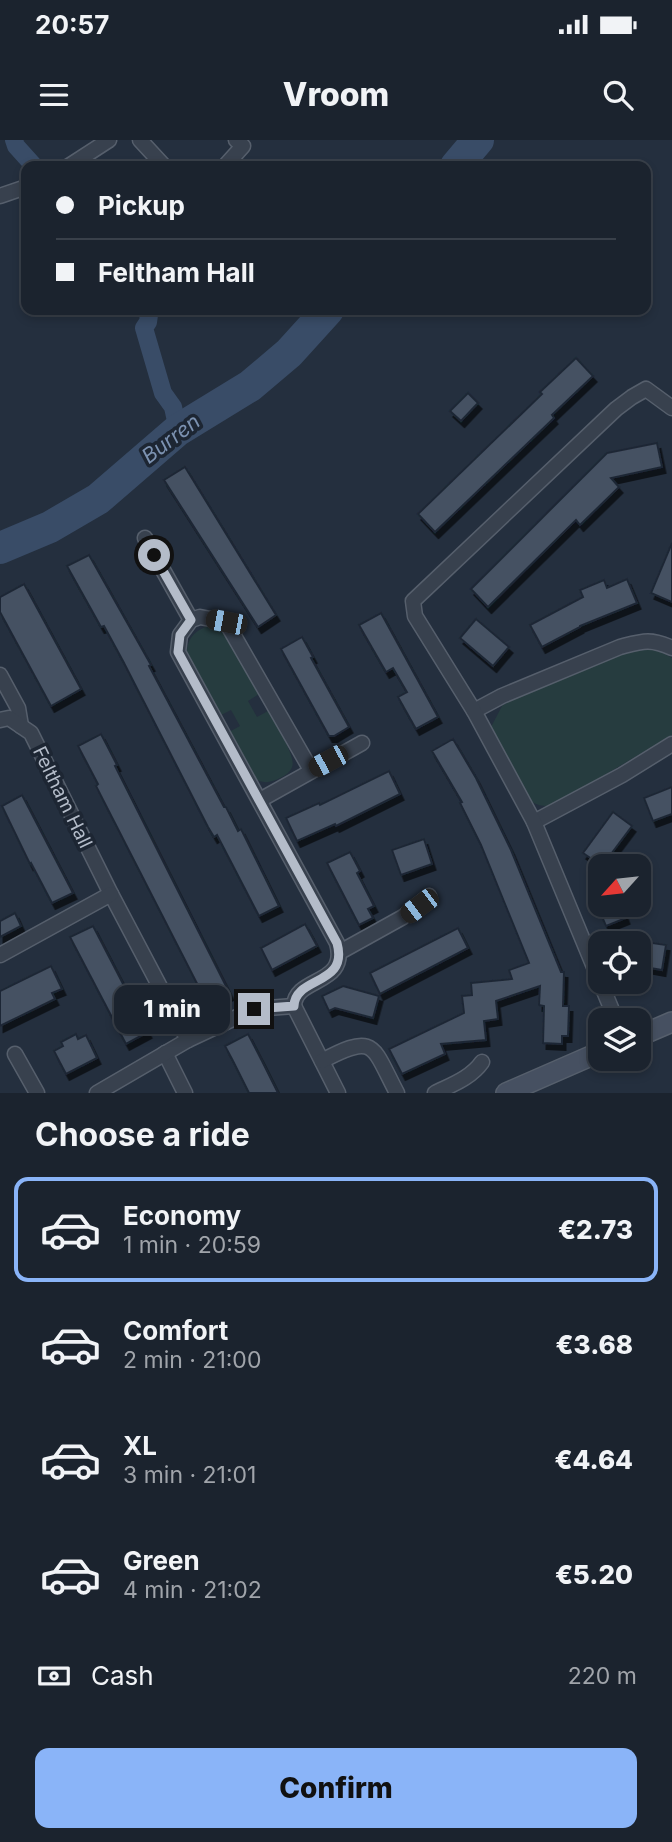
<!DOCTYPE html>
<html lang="en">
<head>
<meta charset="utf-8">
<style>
	:root { --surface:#1b232e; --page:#282f3a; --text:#f1f3f6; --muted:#a0a4aa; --line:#39404a; --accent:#8ab4f8 }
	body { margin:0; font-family:Inter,sans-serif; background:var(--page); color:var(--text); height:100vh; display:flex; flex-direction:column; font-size:26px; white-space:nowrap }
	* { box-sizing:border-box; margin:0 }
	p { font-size:23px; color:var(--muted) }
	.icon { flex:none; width:38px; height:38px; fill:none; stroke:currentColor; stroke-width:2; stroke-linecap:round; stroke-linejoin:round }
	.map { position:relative; height:953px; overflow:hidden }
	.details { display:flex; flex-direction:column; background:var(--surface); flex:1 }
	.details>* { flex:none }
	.banner { position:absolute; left:21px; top:21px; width:630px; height:154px; border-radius:14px; box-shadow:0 4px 10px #0003,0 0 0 2px var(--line); display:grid; align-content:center; height:154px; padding:0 35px; background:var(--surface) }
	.needle { width:46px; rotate:243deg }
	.tools { position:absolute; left:588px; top:714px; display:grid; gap:14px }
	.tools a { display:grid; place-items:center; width:63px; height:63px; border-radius:14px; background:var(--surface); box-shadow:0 4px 10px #0003,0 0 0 2px var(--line); font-size:35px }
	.end { position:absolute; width:32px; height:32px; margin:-16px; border:9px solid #b4bcc9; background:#111; box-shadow:0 0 0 4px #111 }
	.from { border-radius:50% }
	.bubble { position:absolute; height:49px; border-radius:14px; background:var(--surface); box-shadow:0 4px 10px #0003,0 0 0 2px var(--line); font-size:23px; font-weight:800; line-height:49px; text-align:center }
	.car { position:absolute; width:21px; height:42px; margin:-21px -10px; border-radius:9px; box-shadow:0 0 5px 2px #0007; background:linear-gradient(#222 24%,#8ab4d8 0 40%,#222 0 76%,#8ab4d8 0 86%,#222 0) }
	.banner b { display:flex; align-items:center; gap:24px; height:66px; font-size:26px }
	.banner b+b { border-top:2px solid var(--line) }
	.banner i { width:18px; height:18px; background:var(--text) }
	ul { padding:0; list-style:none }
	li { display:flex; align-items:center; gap:21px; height:105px; margin:0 14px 10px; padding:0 21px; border:4px solid transparent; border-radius:14px }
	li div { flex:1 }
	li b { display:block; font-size:26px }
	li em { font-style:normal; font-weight:800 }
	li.active { border-color:var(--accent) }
	li>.icon { width:63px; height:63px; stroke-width:1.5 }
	h2 { padding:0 35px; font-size:32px; line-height:84px }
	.pay { display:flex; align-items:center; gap:18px; height:77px; padding:0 35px; font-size:26px }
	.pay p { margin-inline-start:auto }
	.cta { display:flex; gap:14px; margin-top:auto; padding:14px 35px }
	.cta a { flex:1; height:80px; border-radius:14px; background:var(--accent); color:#111; font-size:28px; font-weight:800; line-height:80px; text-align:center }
	.status { display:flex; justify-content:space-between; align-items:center; height:49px; padding:0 35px; background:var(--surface); direction:ltr }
	.status svg { height:19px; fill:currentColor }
	header { display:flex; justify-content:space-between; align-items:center; height:91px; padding:0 35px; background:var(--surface); font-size:32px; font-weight:800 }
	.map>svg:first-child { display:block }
	.green { fill:#263c3f }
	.water { fill:#394c67 }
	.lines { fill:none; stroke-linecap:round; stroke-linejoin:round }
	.canal { stroke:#394c67; stroke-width:18 }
	.river { stroke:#394c67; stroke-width:32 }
	.building { fill:#455162; stroke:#1f2835; stroke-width:2; filter:url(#shadow) }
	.street-casing { stroke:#565f6c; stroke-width:17 }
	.secondary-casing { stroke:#565f6c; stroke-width:22 }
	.street { stroke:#38414e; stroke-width:14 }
	.secondary { stroke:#465061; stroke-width:19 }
	.route { stroke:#b4bcc9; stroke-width:9 }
	.labels { text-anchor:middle; stroke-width:7; stroke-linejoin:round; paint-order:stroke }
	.street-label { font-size:19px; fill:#b4bcc9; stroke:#1d2633 }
	.water-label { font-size:21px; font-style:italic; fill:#7c92b1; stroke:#1d2633 }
</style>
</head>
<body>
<div class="status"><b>20:57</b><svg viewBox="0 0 49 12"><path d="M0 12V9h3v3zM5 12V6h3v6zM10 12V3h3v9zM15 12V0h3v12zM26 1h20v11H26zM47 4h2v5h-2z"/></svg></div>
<header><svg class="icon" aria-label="menu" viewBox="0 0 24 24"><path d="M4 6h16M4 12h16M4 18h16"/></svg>Vroom<svg class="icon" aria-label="search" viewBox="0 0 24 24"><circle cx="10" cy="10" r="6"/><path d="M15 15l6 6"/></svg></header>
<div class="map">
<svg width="672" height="953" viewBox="0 0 672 953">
	<defs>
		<filter id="shadow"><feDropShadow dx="3.5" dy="6" stdDeviation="0" flood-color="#0009"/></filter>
	</defs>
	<rect width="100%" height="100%" fill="#242f3e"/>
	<g class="green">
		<path d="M205,487h8l14,8 32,59 -11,7 9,16 11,-6c6,11 29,46 24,56 -2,6 -8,9 -12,11 -10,5 -17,6 -27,0l-24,-46 11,-6 -9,-16 -12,6 -32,-60c-1,-15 5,-23 18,-29z"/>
		<path d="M635,509l22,1 15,8v77l-118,70c-10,2 -16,1 -25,-5l-39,-71 12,-23 14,-9z"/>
	</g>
	<polygon class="water" points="92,349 103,365 48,396 0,420 0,400 73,363"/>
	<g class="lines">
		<g class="canal">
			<polyline points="14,0 16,6 34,26"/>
			<polyline points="145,170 149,175 148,182 144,188 163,253 173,267 178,290"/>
		</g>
		<g class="river">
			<polyline points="456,26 478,0"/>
			<polyline points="0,408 50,387 98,359 178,290 250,246 289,213 328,170"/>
		</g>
	</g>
	<g class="building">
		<polygon points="576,218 593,236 552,275 554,278 435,392 418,374 542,254 540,252"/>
		<polygon points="468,253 478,263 461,281 450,271"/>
		<polygon points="657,303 662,327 611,338 619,347 580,385 576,380 488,467 471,449 607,313"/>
		<polygon points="185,327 276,475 258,487 164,340"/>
		<polygon points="672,403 672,462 651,453"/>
		<polygon points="89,415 151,525 149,526 224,667 226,667 238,691 241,689 279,766 259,776 217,695 214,697 208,687 123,521 104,486 101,487 67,426"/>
		<polygon points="627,439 637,463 580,486 580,487 542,507 530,485 583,457 580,450 604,440 607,448"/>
		<polygon points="24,444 81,549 51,566 0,472 0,457"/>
		<polygon points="381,473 438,577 416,589 398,557 407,552 393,528 386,532 359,485"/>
		<polygon points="476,479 509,507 493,526 460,498"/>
		<polygon points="302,497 313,517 311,518 349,587 334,596 329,596 281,509"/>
		<polygon points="101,594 117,625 115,626 230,854 208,865 96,646 98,644 78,606"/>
		<polygon points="453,599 476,638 511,710 561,832 564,832 563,866 569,866 568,896 562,896 562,904 543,903 544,866 539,865 540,846 496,861 498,879 484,881 486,900 441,904 445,914 402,934 389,909 464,873 462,856 472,855 471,843 512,839 509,830 529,823 481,705 460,663 462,662 432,611"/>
		<polygon points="389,631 400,654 336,686 335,684 297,701 286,678 319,663 320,665"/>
		<polygon points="672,647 672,674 653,681 644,658"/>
		<polygon points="22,655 73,753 52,763 31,723 30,724 2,666"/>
		<polygon points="613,672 632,686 602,726 583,713"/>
		<polygon points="424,699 432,724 401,735 392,710"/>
		<polygon points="350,712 360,731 357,733 374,766 368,769 373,778 359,785 327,723"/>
		<polygon points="597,765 621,765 626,778 606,786"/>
		<polygon points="15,773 21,786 0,797 0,781"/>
		<polygon points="305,784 317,806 272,830 261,808"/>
		<polygon points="93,786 148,892 126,904 70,797"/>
		<polygon points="458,788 468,808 380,854 370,833"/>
		<polygon points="639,801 666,805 662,830 639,826"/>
		<polygon points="51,826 62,849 52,853 55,859 0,886 0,851"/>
		<polygon points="343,846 379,856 373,878 335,868 329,871 322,856"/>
		<polygon points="76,894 78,899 86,895 97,918 66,934 54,911 63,906 61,902"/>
		<polygon points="248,894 262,921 278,953 249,953 232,919 225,906"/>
	</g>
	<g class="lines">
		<defs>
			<g id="street">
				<polyline points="140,0 164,26"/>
				<polyline points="69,26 109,0"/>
				<polyline points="225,26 243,6 236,0"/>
				<polyline points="0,56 26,47"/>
				<path d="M145,398l46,82 -11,15 -2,17 159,291c12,43 -42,33 -43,63"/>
				<polyline points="191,480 200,477 226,482 311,630"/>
				<polyline points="0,535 18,568 21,586"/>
				<path d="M474,571l28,-15 118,-49c23,-6 30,-9 52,1"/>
				<polyline points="0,580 9,578 31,593 111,754 188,900"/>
				<polyline points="260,660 362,603"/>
				<polyline points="534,682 622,635 672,604"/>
				<polyline points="340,812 403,777 429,756"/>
				<polyline points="0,815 111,754"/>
				<polyline points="294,866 338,953"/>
				<polyline points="616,880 534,682 474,571 415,476 413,461 616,269 632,257 646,249 672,268"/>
				<polyline points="165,913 185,953"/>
				<polyline points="15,914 37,953"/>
				<path d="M322,921c54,-29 50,-15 75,32"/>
				<polyline points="97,953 188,900 254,869 294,866"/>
				<path d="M435,953c16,-8 36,-15 47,-31"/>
			</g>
			<g id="secondary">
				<polyline points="639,896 672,882"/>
				<polyline points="506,953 600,912"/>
			</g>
		</defs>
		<use href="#street" class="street-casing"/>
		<use href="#secondary" class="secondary-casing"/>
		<use href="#street" class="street"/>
		<use href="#secondary" class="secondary"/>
	</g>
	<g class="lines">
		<path class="route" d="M154,415l37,65 -11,15 -2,17 159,291c12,43 -42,33 -43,63l-40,3"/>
	</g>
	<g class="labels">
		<g class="street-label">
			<text transform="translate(63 657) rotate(64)" y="7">Feltham Hall</text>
		</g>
		<g class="water-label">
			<text transform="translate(171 299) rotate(-37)" y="7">Burren</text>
		</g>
	</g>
</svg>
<div class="tools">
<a><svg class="needle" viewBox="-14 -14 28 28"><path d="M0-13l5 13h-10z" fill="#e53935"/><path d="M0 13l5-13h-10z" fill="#a0a4aa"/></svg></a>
<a><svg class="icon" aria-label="locate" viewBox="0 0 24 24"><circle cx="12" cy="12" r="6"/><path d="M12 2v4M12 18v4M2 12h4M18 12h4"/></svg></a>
<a><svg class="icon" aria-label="layers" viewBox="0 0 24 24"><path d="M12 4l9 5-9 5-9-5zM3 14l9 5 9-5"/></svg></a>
</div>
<i class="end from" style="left:154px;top:415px"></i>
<i class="end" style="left:254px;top:869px"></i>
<div class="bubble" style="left:114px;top:845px;width:116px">1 min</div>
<i class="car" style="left:226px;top:482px;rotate:281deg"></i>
<i class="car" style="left:328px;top:621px;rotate:242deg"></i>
<i class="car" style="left:419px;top:766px;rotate:233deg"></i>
<div class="banner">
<b><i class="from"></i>Pickup</b>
<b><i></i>Feltham Hall</b>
</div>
</div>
<section class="details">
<h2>Choose a ride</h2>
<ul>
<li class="active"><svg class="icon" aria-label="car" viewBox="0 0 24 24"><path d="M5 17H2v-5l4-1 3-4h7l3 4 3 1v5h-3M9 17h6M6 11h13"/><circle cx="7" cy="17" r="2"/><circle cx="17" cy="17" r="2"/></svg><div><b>Economy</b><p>1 min · 20:59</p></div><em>€2.73</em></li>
<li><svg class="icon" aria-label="car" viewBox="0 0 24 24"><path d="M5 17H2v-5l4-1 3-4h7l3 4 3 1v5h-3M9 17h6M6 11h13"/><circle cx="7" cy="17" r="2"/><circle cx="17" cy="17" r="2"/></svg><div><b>Comfort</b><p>2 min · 21:00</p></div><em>€3.68</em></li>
<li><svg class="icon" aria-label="car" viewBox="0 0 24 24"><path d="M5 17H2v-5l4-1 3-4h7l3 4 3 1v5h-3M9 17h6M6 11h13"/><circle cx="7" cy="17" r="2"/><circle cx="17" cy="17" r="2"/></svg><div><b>XL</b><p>3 min · 21:01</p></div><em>€4.64</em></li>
<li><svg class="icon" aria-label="car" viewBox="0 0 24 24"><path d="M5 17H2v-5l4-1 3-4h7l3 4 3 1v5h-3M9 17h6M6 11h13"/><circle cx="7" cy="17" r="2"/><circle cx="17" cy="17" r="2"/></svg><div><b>Green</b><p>4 min · 21:02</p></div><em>€5.20</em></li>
</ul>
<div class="pay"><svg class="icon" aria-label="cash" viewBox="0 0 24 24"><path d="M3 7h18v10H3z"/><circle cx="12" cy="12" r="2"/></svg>Cash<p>220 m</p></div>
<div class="cta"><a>Confirm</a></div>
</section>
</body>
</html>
